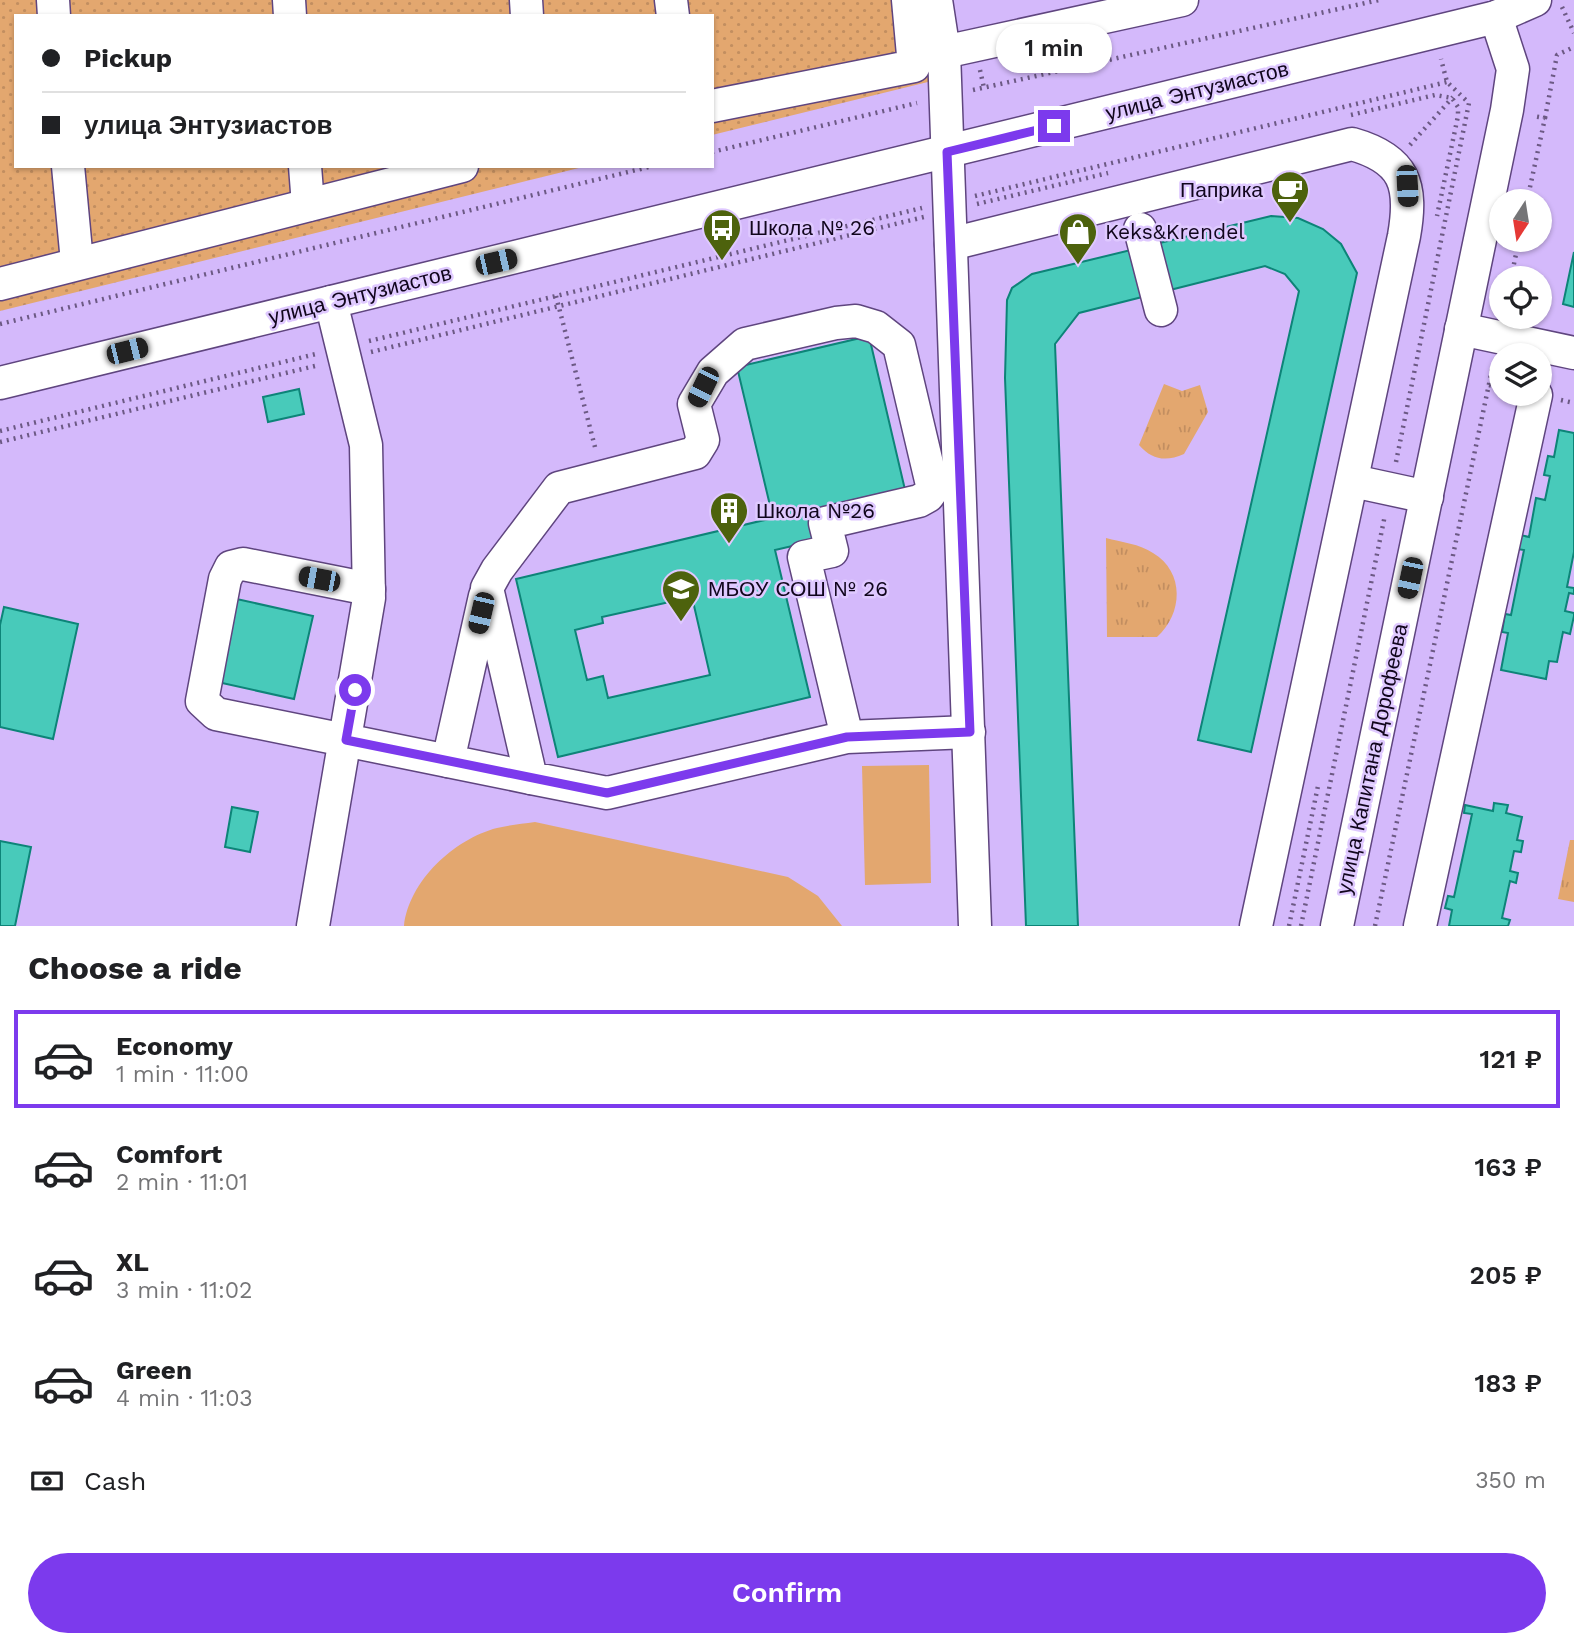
<!DOCTYPE html>
<html lang="en">
<head>
<meta charset="utf-8">
<style>
	:root { --surface:#fff; --page:#f6f6f6; --text:#202124; --muted:#757577; --line:#e0e0e0; --accent:#7c3aed }
	body { margin:0; font-family:"Work Sans",sans-serif; background:var(--page); color:var(--text); height:100vh; display:flex; flex-direction:column; font-size:26px; white-space:nowrap }
	* { box-sizing:border-box; margin:0 }
	p { font-size:23px; color:var(--muted) }
	.icon { flex:none; width:38px; height:38px; fill:none; stroke:currentColor; stroke-width:2; stroke-linecap:round; stroke-linejoin:round }
	.map { position:relative; height:926px; overflow:hidden }
	.side { display:flex; flex-direction:column; background:var(--surface); flex:1 }
	.side>* { flex:none }
	.top-card { position:absolute; left:14px; top:14px; width:700px; height:154px; border-radius:0px; box-shadow:0 2px 5px #0004; display:grid; align-content:center; height:154px; padding:0 28px; background:var(--surface) }
	.needle { width:46px; rotate:192deg }
	.controls { position:absolute; left:1489px; top:189px; display:grid; gap:14px }
	.controls a { display:grid; place-items:center; width:63px; height:63px; border-radius:50%; background:var(--surface); box-shadow:0 2px 5px #0004; font-size:35px }
	.end { position:absolute; width:32px; height:32px; margin:-16px; border:9px solid #7c3aed; background:#fff; box-shadow:0 0 0 4px #fff }
	.from { border-radius:50% }
	.bubble { position:absolute; height:49px; border-radius:24px; background:var(--surface); box-shadow:0 2px 5px #0004; font-size:23px; font-weight:600; line-height:49px; text-align:center }
	.car { position:absolute; width:21px; height:42px; margin:-21px -10px; border-radius:9px; box-shadow:0 0 5px 2px #0007; background:linear-gradient(#222 24%,#8ab4d8 0 40%,#222 0 76%,#8ab4d8 0 86%,#222 0) }
	.top-card b { display:flex; align-items:center; gap:24px; height:66px; font-size:26px }
	.top-card b+b { border-top:2px solid var(--line) }
	.top-card i { width:18px; height:18px; background:var(--text) }
	ul { padding:0; list-style:none }
	li { display:flex; align-items:center; gap:21px; height:98px; margin:0 14px 10px; padding:0 14px; border:4px solid transparent; border-radius:0px }
	li div { flex:1 }
	li b { display:block; font-size:26px }
	li em { font-style:normal; font-weight:600 }
	li.active { border-color:var(--accent) }
	li>.icon { width:63px; height:63px; stroke-width:1.5 }
	h2 { padding:0 28px; font-size:32px; line-height:84px }
	.pay { display:flex; align-items:center; gap:18px; height:77px; padding:0 28px; font-size:26px }
	.pay p { margin-inline-start:auto }
	.button { display:flex; gap:14px; margin-top:auto; padding:14px 28px }
	.button a { flex:1; height:80px; border-radius:42px; background:var(--accent); color:#fff; font-size:28px; font-weight:600; line-height:80px; text-align:center }
	.map>svg:first-child { display:block }
	.grass { fill:url(#grass-dots) }
	.park { fill:url(#park-tufts) }
	.pitch { fill:#e3a76f }
	.building { fill:#48caba; stroke:#0d8478; stroke-width:2; fill-rule:evenodd }
	.lines { fill:none; stroke-linecap:round; stroke-linejoin:round }
	.minor-casing { stroke:#5f457f; stroke-width:35 }
	.path { stroke:#6c5984; stroke-width:4.5; stroke-dasharray:2 5; stroke-linecap:butt }
	.minor { stroke:#fff; stroke-width:32 }
	.route { stroke:#7c3aed; stroke-width:9 }
	.labels { text-anchor:middle; stroke-width:5; stroke-linejoin:round; paint-order:stroke }
	.street-label { font-size:21px; fill:#11061d; stroke:#dfc9ff }
	.poi-label { font-size:21px; fill:#11061d; stroke:#dfc9ff; text-anchor:start }
</style>
</head>
<body>
<div class="map">
<svg width="1574" height="926" viewBox="0 0 1574 926">
	<defs>
		<pattern id="grass-dots" width="8" height="8" patternUnits="userSpaceOnUse" patternTransform="scale(1.75)"><rect width="8" height="8" fill="#e3a76f"/><path d="M2 2h.1M6 6h.1" fill="none" stroke="#c28e60" stroke-width="1.8" stroke-linecap="round"/></pattern>
		<pattern id="park-tufts" width="24" height="20" patternUnits="userSpaceOnUse" patternTransform="scale(1.75)"><rect width="24" height="20" fill="#e3a76f"/><path d="M3 7l-1-3M5 7V3M7 7l1-3M15 17l-1-3M17 17v-4M19 17l1-3" fill="none" stroke="#c28e60"/></pattern>
	</defs>
	<rect width="100%" height="100%" fill="#d4b9fb"/>
	<polygon class="grass" points="0,0 923,0 932,81 712,135 712,16 16,16 16,166 587,166 0,311"/>
	<g class="park">
		<path d="M1164,384l18,7 18,-6 8,27 -24,42c-18,8 -32,6 -45,-9z"/>
		<path d="M1106,538c15,4 34,6 47,15 32,19 30,61 4,84h-50z"/>
		<polygon points="1570,840 1574,840 1574,902 1558,899"/>
	</g>
	<g class="pitch">
		<polygon points="929,765 931,883 865,885 862,766"/>
		<path d="M535,822l253,55 30,19 24,30h-438c5,-45 50,-87 93,-98 12,-3 25,-4 38,-6z"/>
	</g>
	<g class="building">
		<polygon points="1271,216 1298,218 1323,229 1341,244 1357,273 1251,752 1198,740 1299,291 1285,274 1265,266 1079,313 1055,344 1078,926 1026,926 1005,378 1007,300 1012,288 1032,274"/>
		<polygon points="1574,252 1574,307 1563,304"/>
		<path d="M869,336l37,158 -98,23 6,24 -39,9 35,147 -252,60 -42,-178 257,-61 -36,-151zM692,597l18,78 -102,23 -5,-22 -16,4 -12,-50 28,-7 -1,-6z"/>
		<polygon points="299,389 304,414 268,422 263,397"/>
		<polygon points="1559,430 1574,433 1574,552 1567,587 1574,588 1574,594 1569,593 1565,611 1574,613 1574,616 1570,634 1563,632 1557,662 1549,661 1546,679 1501,670 1508,633 1502,632 1505,614 1511,615 1524,550 1517,549 1520,535 1529,537 1536,498 1545,500 1550,476 1544,475 1548,456 1554,457"/>
		<polygon points="232,598 313,616 294,699 213,681"/>
		<polygon points="4,607 78,624 53,739 0,727 0,625"/>
		<polygon points="1494,803 1508,805 1506,813 1522,817 1517,840 1523,841 1521,852 1514,851 1510,871 1518,873 1516,883 1510,881 1502,918 1510,920 1508,926 1449,926 1452,910 1445,908 1448,896 1454,897 1472,814 1464,813 1465,805 1493,811"/>
		<polygon points="232,807 258,812 250,852 225,847"/>
		<polygon points="0,841 31,847 15,926 0,926"/>
	</g>
	<g class="lines">
		<defs>
			<g id="minor">
				<polyline points="53,0 54,16"/>
				<polyline points="289,0 290,16"/>
				<polyline points="526,0 527,16"/>
				<polyline points="671,0 673,16"/>
				<polyline points="936,0 944,52 1182,0"/>
				<polyline points="944,52 975,926"/>
				<polyline points="712,106 914,66 908,0"/>
				<polyline points="68,166 77,262"/>
				<polyline points="305,166 308,205"/>
				<polyline points="1140,229 1161,310"/>
				<path d="M951,244l401,-100c53,15 61,41 52,92l-148,690"/>
				<polyline points="0,284 462,166"/>
				<polyline points="1461,329 1574,353"/>
				<polyline points="0,383 1496,17 1535,0"/>
				<polyline points="1353,481 1427,497"/>
				<polyline points="369,589 243,564 231,567 225,579 202,701 216,714 448,761"/>
				<polyline points="485,596 448,761 531,778"/>
				<polyline points="847,737 607,793 531,778 487,588 497,570 559,488 695,453 703,440 694,404 713,372 745,344 836,323 856,321 876,327 899,345 933,489 928,496 919,501 825,523 832,551 804,557 847,737 969,732"/>
				<polyline points="313,926 369,598 366,445 331,302"/>
				<polyline points="1337,926 1507,110 1513,69 1496,17"/>
				<polyline points="1420,926 1536,395"/>
			</g>
		</defs>
		<use href="#minor" class="minor-casing"/>
		<g class="path">
			<polyline points="1562,7 1574,33"/>
			<polyline points="980,70 984,88"/>
			<polyline points="973,90 1379,0"/>
			<polyline points="1351,115 1435,95 1452,98 1458,107 1458,116 1437,216"/>
			<polyline points="1545,118 1557,55 1574,47"/>
			<polyline points="1410,145 1453,97"/>
			<polyline points="712,152 917,103"/>
			<polyline points="975,196 1447,82"/>
			<polyline points="1527,201 1545,118 1533,116"/>
			<polyline points="977,204 1108,173"/>
			<polyline points="1511,278 1519,240"/>
			<polyline points="556,296 596,451"/>
			<polyline points="0,324 653,166"/>
			<polyline points="369,341 922,208"/>
			<polyline points="371,352 924,217"/>
			<polyline points="1489,385 1502,388"/>
			<polyline points="1561,400 1574,403"/>
			<polyline points="0,431 316,354"/>
			<polyline points="0,442 319,365"/>
			<polyline points="1396,462 1469,103 1447,82 1441,59"/>
			<polyline points="1289,926 1318,786"/>
			<polyline points="1301,926 1385,515"/>
			<polyline points="1375,926 1493,365"/>
		</g>
		<use href="#minor" class="minor"/>
	</g>
	<g class="lines">
		<polyline class="route" points="355,690 346,740 607,793 847,737 970,732 947,152 1054,126"/>
	</g>
	<defs>
		<symbol id="cafe-pin" viewBox="-11 -11 22 30"><path d="M0 17L-7.5 6A9.5 9.5 0 1 1 7.5 6Z" fill="#4d620d" stroke="#dfc9ff"/><path d="M-5.5-4.5H6V0H3Q3 3.5 0 3.5H-2.5Q-5.5 3.5-5.5 0ZM3-3.2v2h1.7v-2ZM-6 4.5H4V6H-6Z" fill="#fff"/></symbol>
		<symbol id="bus-pin" viewBox="-11 -11 22 30"><path d="M0 17L-7.5 6A9.5 9.5 0 1 1 7.5 6Z" fill="#4d620d" stroke="#dfc9ff"/><path d="M-5-6H5V4H4V6H2V4H-2V6H-4V4H-5ZM-3.5-4V0h7V-4ZM-3.5 1.2v1.5H-2V1.2ZM2 1.2v1.5H3.5V1.2Z" fill="#fff"/></symbol>
		<symbol id="shop-pin" viewBox="-11 -11 22 30"><path d="M0 17L-7.5 6A9.5 9.5 0 1 1 7.5 6Z" fill="#4d620d" stroke="#dfc9ff"/><path d="M-5-2.5h2.3a2.7 3.5 0 0 1 5.4 0H5L5.5 6h-11ZM-1.5-2.5h3a1.5 2.3 0 0 0-3 0Z" fill="#fff"/></symbol>
		<symbol id="building-pin" viewBox="-11 -11 22 30"><path d="M0 17L-7.5 6A9.5 9.5 0 1 1 7.5 6Z" fill="#4d620d" stroke="#dfc9ff"/><path d="M-4-6H4V6H1V3H-1V6H-4ZM-2.5-4.3h1.7v1.8h-1.7ZM.8-4.3h1.7v1.8H.8ZM-2.5-1h1.7V.8h-1.7ZM.8-1h1.7V.8H.8Z" fill="#fff"/></symbol>
		<symbol id="school-pin" viewBox="-11 -11 22 30"><path d="M0 17L-7.5 6A9.5 9.5 0 1 1 7.5 6Z" fill="#4d620d" stroke="#dfc9ff"/><path d="M0-5L7-2L0 1L-7-2ZM-4 1L0 2.5L4 1V4Q0 6-4 4Z" fill="#fff"/></symbol>
	</defs>
	<g fill-rule="evenodd">
		<use href="#cafe-pin" x="1268" y="168" width="44" height="60"/>
		<use href="#bus-pin" x="700" y="206" width="44" height="60"/>
		<use href="#shop-pin" x="1056" y="210" width="44" height="60"/>
		<use href="#building-pin" x="707" y="489" width="44" height="60"/>
		<use href="#school-pin" x="659" y="567" width="44" height="60"/>
	</g>
	<g class="labels">
		<g class="street-label">
			<text transform="translate(1197 91) rotate(-14)" y="7">улица Энтузиастов</text>
			<text transform="translate(360 295) rotate(-14)" y="7">улица Энтузиастов</text>
			<text transform="translate(1372 759) rotate(-78)" y="7">улица Капитана Дорофеева</text>
		</g>
		<g class="poi-label">
			<text x="1263" y="197" text-anchor="end">Паприка</text>
			<text x="749" y="235">Школа № 26</text>
			<text x="1105" y="239">Keks&amp;Krendel</text>
			<text x="756" y="518">Школа №26</text>
			<text x="708" y="596">МБОУ СОШ № 26</text>
		</g>
	</g>
</svg>
<div class="controls">
<a><svg class="needle" viewBox="-14 -14 28 28"><path d="M0-13l5 13h-10z" fill="#e53935"/><path d="M0 13l5-13h-10z" fill="#757577"/></svg></a>
<a><svg class="icon" aria-label="locate" viewBox="0 0 24 24"><circle cx="12" cy="12" r="6"/><path d="M12 2v4M12 18v4M2 12h4M18 12h4"/></svg></a>
<a><svg class="icon" aria-label="layers" viewBox="0 0 24 24"><path d="M12 4l9 5-9 5-9-5zM3 14l9 5 9-5"/></svg></a>
</div>
<i class="end from" style="left:355px;top:690px"></i>
<i class="end" style="left:1054px;top:126px"></i>
<div class="bubble" style="left:996px;top:24px;width:116px">1 min</div>
<i class="car" style="left:1407px;top:186px;rotate:177deg"></i>
<i class="car" style="left:496px;top:262px;rotate:77deg"></i>
<i class="car" style="left:127px;top:351px;rotate:76deg"></i>
<i class="car" style="left:703px;top:387px;rotate:206deg"></i>
<i class="car" style="left:1410px;top:578px;rotate:192deg"></i>
<i class="car" style="left:319px;top:579px;rotate:281deg"></i>
<i class="car" style="left:481px;top:613px;rotate:193deg"></i>
<div class="top-card">
<b><i class="from"></i>Pickup</b>
<b><i></i>улица Энтузиастов</b>
</div>
</div>
<section class="side">
<h2>Choose a ride</h2>
<ul>
<li class="active"><svg class="icon" aria-label="car" viewBox="0 0 24 24"><path d="M5 17H2v-5l4-1 3-4h7l3 4 3 1v5h-3M9 17h6M6 11h13"/><circle cx="7" cy="17" r="2"/><circle cx="17" cy="17" r="2"/></svg><div><b>Economy</b><p>1 min · 11:00</p></div><em>121 ₽</em></li>
<li><svg class="icon" aria-label="car" viewBox="0 0 24 24"><path d="M5 17H2v-5l4-1 3-4h7l3 4 3 1v5h-3M9 17h6M6 11h13"/><circle cx="7" cy="17" r="2"/><circle cx="17" cy="17" r="2"/></svg><div><b>Comfort</b><p>2 min · 11:01</p></div><em>163 ₽</em></li>
<li><svg class="icon" aria-label="car" viewBox="0 0 24 24"><path d="M5 17H2v-5l4-1 3-4h7l3 4 3 1v5h-3M9 17h6M6 11h13"/><circle cx="7" cy="17" r="2"/><circle cx="17" cy="17" r="2"/></svg><div><b>XL</b><p>3 min · 11:02</p></div><em>205 ₽</em></li>
<li><svg class="icon" aria-label="car" viewBox="0 0 24 24"><path d="M5 17H2v-5l4-1 3-4h7l3 4 3 1v5h-3M9 17h6M6 11h13"/><circle cx="7" cy="17" r="2"/><circle cx="17" cy="17" r="2"/></svg><div><b>Green</b><p>4 min · 11:03</p></div><em>183 ₽</em></li>
</ul>
<div class="pay"><svg class="icon" aria-label="cash" viewBox="0 0 24 24"><path d="M3 7h18v10H3z"/><circle cx="12" cy="12" r="2"/></svg>Cash<p>350 m</p></div>
<div class="button"><a>Confirm</a></div>
</section>
</body>
</html>
